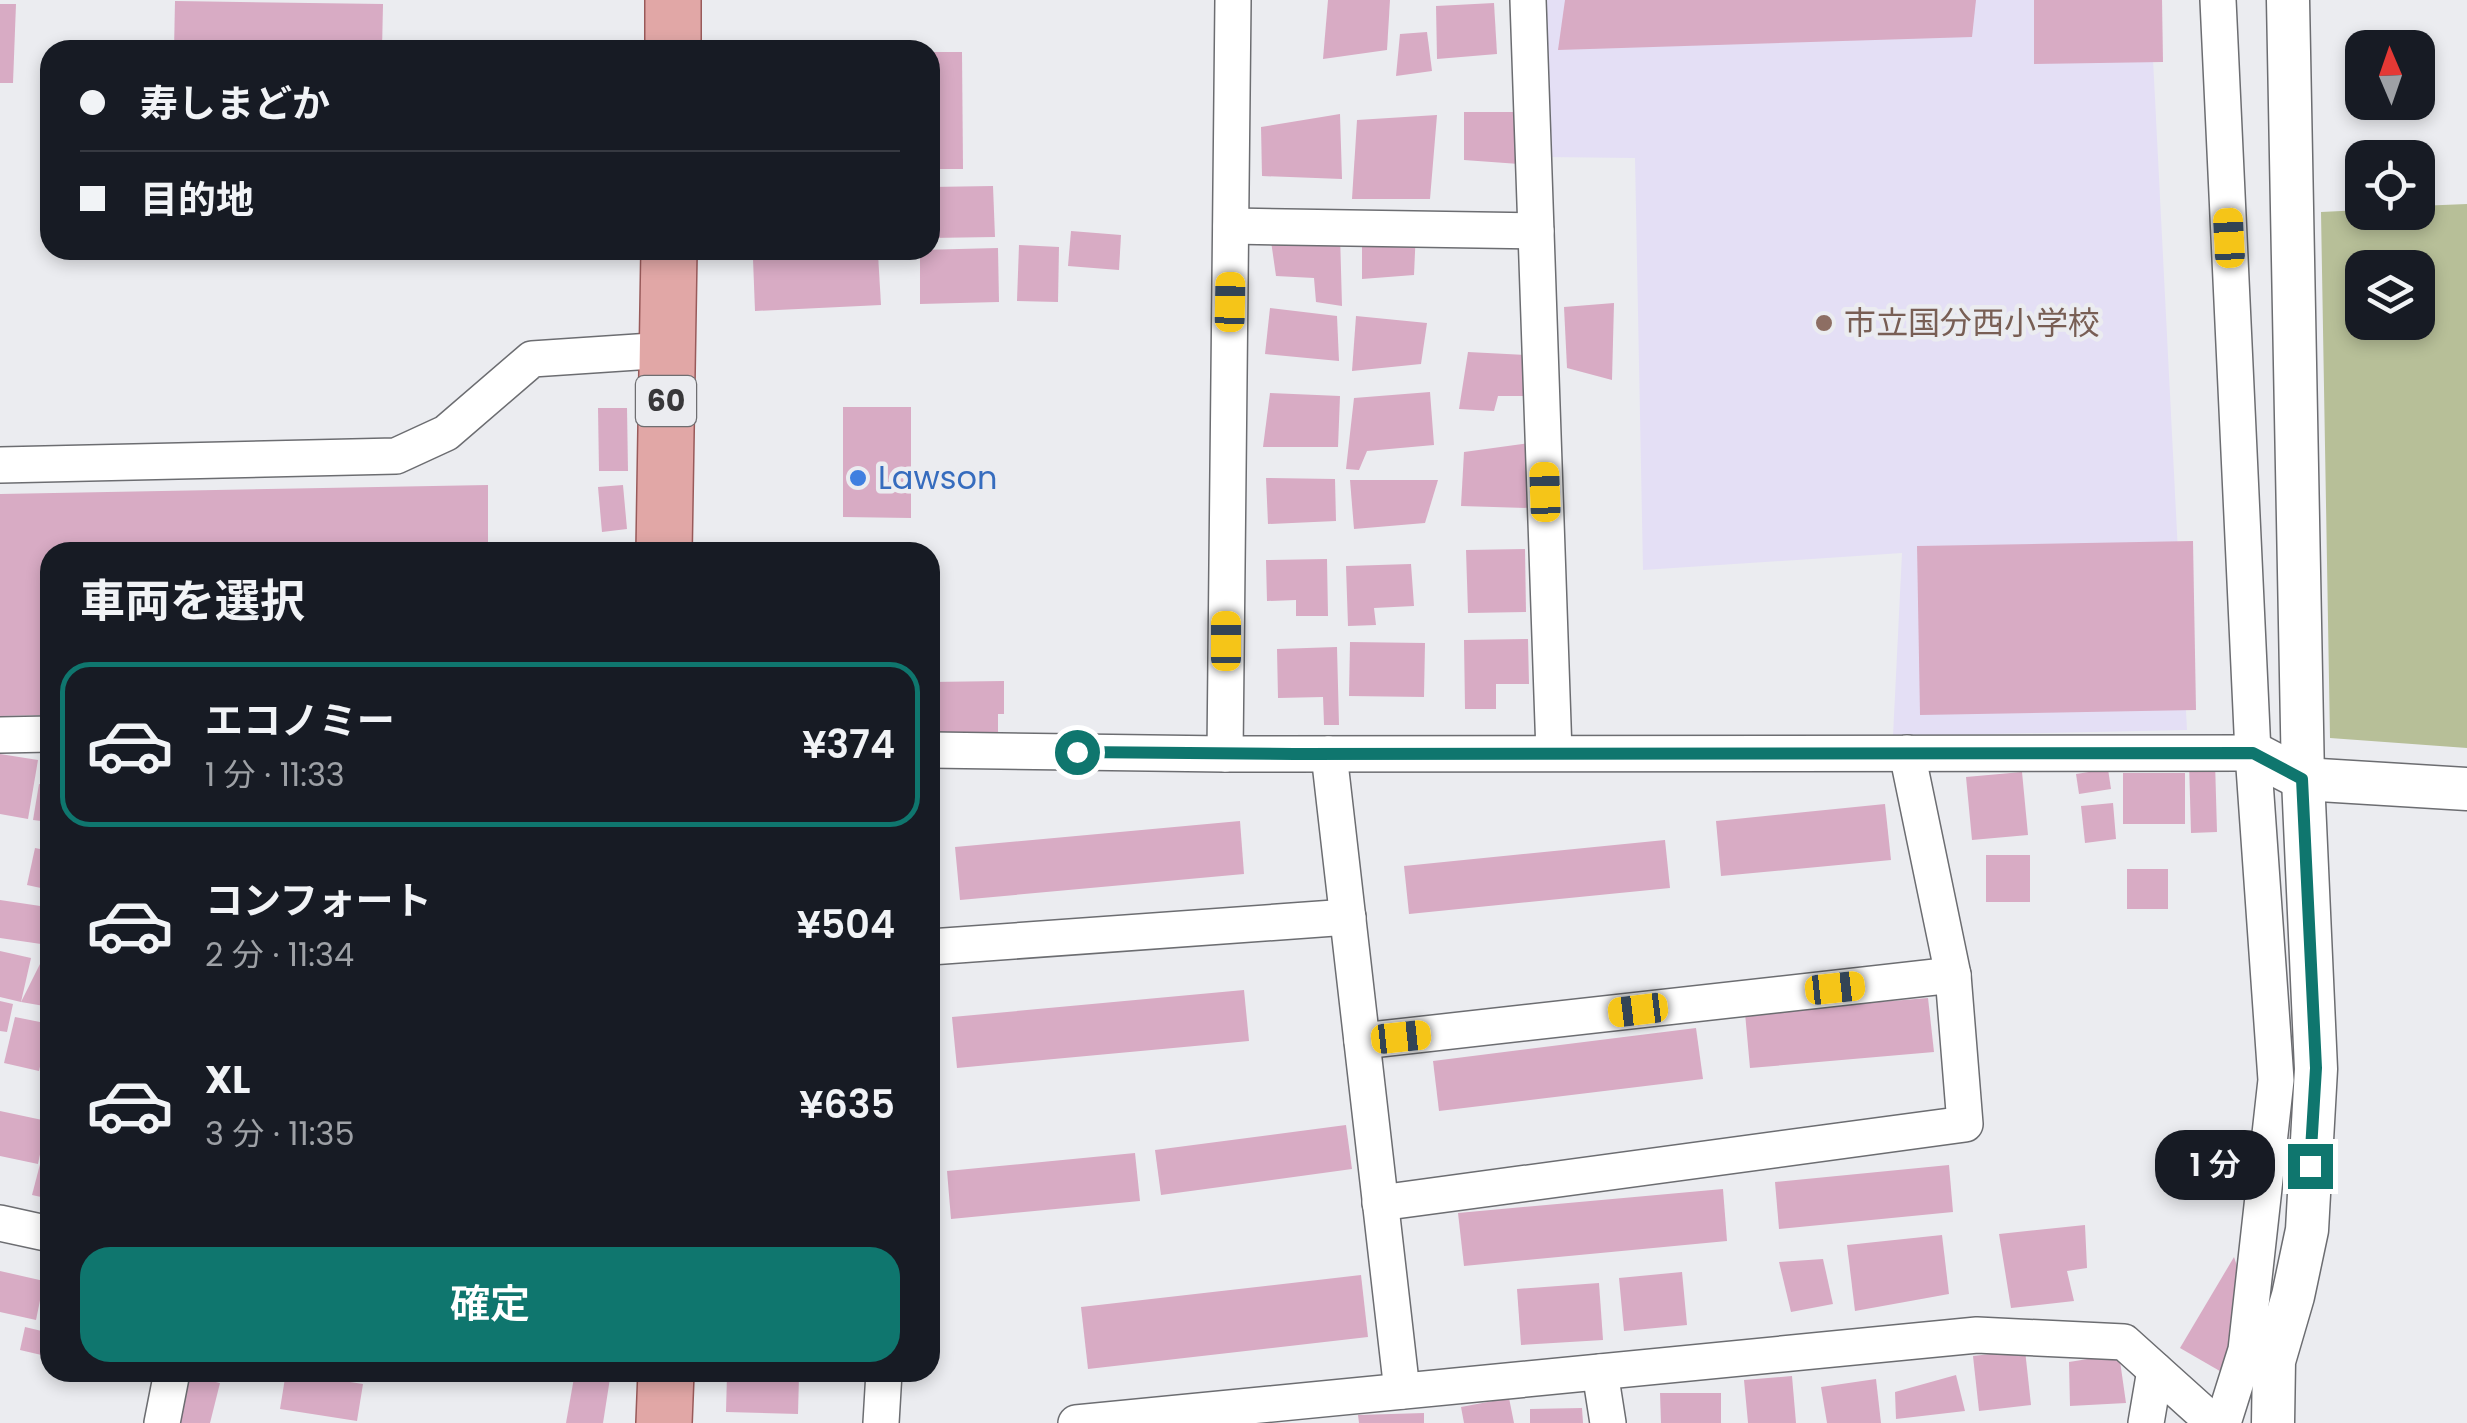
<!DOCTYPE html>
<html lang="ja">
<head>
<meta charset="utf-8">
<style>
	:root { --surface:#171b24; --page:#242831; --text:#f1f3f6; --muted:#9ea1a6; --line:#363941; --accent:#0f766e }
	body { margin:0; font-family:Poppins,"Noto Sans JP",sans-serif; background:var(--page); color:var(--text); height:100vh; display:flex; flex-direction:column; font-size:38px; white-space:nowrap }
	* { box-sizing:border-box; margin:0 }
	p { font-size:32px; color:var(--muted) }
	.icon { flex:none; width:55px; height:55px; fill:none; stroke:currentColor; stroke-width:2; stroke-linecap:round; stroke-linejoin:round }
	.map { position:relative; flex:1; overflow:hidden }
	.sheet { position:absolute; left:40px; top:542px; width:900px; height:840px; display:flex; flex-direction:column; background:var(--surface); border-radius:30px; box-shadow:0 5px 15px #0003 }
	.sheet>* { flex:none }
	.hud { position:absolute; left:40px; top:40px; width:900px; height:220px; border-radius:30px; box-shadow:0 5px 15px #0003; display:grid; align-content:center; height:220px; padding:0 40px; background:var(--surface) }
	.needle { width:65px; rotate:358deg }
	.controls { position:absolute; left:2345px; top:30px; display:grid; gap:20px }
	.controls a { display:grid; place-items:center; width:90px; height:90px; border-radius:20px; background:var(--surface); box-shadow:0 5px 15px #0003; font-size:50px }
	.end { position:absolute; width:45px; height:45px; margin:-22px; border:12px solid #0f766e; background:#fff; box-shadow:0 0 0 5px #fff }
	.from { border-radius:50% }
	.bubble { position:absolute; height:70px; border-radius:30px; background:var(--surface); box-shadow:0 5px 15px #0003; font-size:32px; font-weight:600; line-height:70px; text-align:center }
	.car { position:absolute; width:30px; height:60px; margin:-30px -15px; border-radius:12px; box-shadow:0 0 8px 2px #0007; background:linear-gradient(#f5c518 24%,#345 0 40%,#f5c518 0 76%,#345 0 86%,#f5c518 0) }
	.hud b { display:flex; align-items:center; gap:35px; height:95px; font-size:38px }
	.hud b+b { border-top:2px solid var(--line) }
	.hud i { width:25px; height:25px; background:var(--text) }
	ul { padding:0; list-style:none }
	li { display:flex; align-items:center; gap:30px; height:165px; margin:0 20px 15px; padding:0 20px; border:5px solid transparent; border-radius:30px }
	li div { flex:1 }
	li b { display:block; font-size:38px }
	li em { font-style:normal; font-weight:600 }
	li.active { border-color:var(--accent) }
	li>.icon { width:90px; height:90px; stroke-width:1.5 }
	h2 { padding:0 40px; font-size:45px; line-height:120px }
	.cta { display:flex; gap:20px; margin-top:auto; padding:20px 40px }
	.cta a { flex:1; height:115px; border-radius:30px; background:var(--accent); color:#fff; font-size:40px; font-weight:600; line-height:115px; text-align:center }
	.map>svg:first-child { display:block }
	.education { fill:#e4dff5 }
	.green { fill:#b7bf98; fill-rule:evenodd }
	.building { fill:#d8abc4 }
	.lines { fill:none; stroke-linecap:round; stroke-linejoin:round }
	.minor-casing { stroke:#6c6d71; stroke-width:38 }
	.tertiary-casing { stroke:#6c6d71; stroke-width:45 }
	.primary-casing { stroke:#995a5a; stroke-width:58 }
	.minor { stroke:#fff; stroke-width:35 }
	.tertiary { stroke:#fff; stroke-width:42 }
	.primary { stroke:#e1a7a6; stroke-width:55 }
	.route { stroke:#0f766e; stroke-width:12 }
	.education-dot { fill:#8d6e63; stroke:#ebecf0; stroke-width:4 }
	.shop-dot { fill:#3f7fe0; stroke:#ebecf0; stroke-width:4 }
	.labels { text-anchor:middle; stroke-width:9; stroke-linejoin:round; paint-order:stroke }
	.shield { fill:#ebecf0; stroke:#6e6e71; stroke-width:2.5 }
	.shield-label { font-size:30px; font-weight:bold; fill:#38383a }
	.education-label { font-size:32px; fill:#785e54; stroke:#ebecf0; text-anchor:start }
	.shop-label { font-size:32px; fill:#366cbe; stroke:#ebecf0; text-anchor:start }
</style>
</head>
<body>
<div class="map">
<svg width="2467" height="1423" viewBox="0 0 2467 1423">
	<rect width="100%" height="100%" fill="#ebecf0"/>
	<polygon class="education" points="1546,0 2150,0 2187,730 1893,736 1902,553 1643,570 1635,158 1545,157"/>
	<path class="green" d="M2467,204v544l-137,-10 -9,-526 41,-2v2h56v-6zM2362,268h56v54h-56z"/>
	<g class="building">
		<polygon points="1328,0 1390,0 1387,50 1323,59"/>
		<polygon points="1565,0 1976,0 1972,37 1558,50"/>
		<polygon points="2034,0 2162,0 2163,62 2034,64"/>
		<polygon points="175,1 383,4 382,50 174,50"/>
		<polygon points="1494,3 1497,54 1437,59 1436,6"/>
		<polygon points="0,4 16,4 13,83 0,83"/>
		<polygon points="1427,32 1432,71 1396,76 1400,34"/>
		<polygon points="930,52 962,52 963,169 930,169"/>
		<polygon points="1464,112 1522,112 1519,164 1464,160"/>
		<polygon points="1340,114 1342,179 1262,176 1261,127"/>
		<polygon points="1437,115 1430,199 1352,199 1357,120"/>
		<polygon points="993,186 995,237 930,238 930,187"/>
		<polygon points="1362,228 1416,230 1414,275 1362,279"/>
		<polygon points="1071,231 1121,235 1119,270 1068,266"/>
		<polygon points="1270,234 1340,234 1342,306 1316,302 1314,278 1276,276"/>
		<polygon points="1019,245 1059,247 1058,302 1017,301"/>
		<polygon points="998,248 999,302 920,304 920,250"/>
		<polygon points="878,254 881,305 755,311 753,259"/>
		<polygon points="1614,303 1612,380 1567,368 1564,307"/>
		<polygon points="1270,308 1337,316 1339,361 1265,354"/>
		<polygon points="1356,316 1427,323 1421,364 1352,371"/>
		<polygon points="1468,352 1528,355 1530,396 1498,396 1494,411 1459,409"/>
		<polygon points="1430,392 1434,445 1367,451 1359,470 1346,469 1354,398"/>
		<polygon points="1270,393 1340,396 1338,447 1263,447"/>
		<polygon points="843,407 911,407 911,518 843,517"/>
		<polygon points="598,408 627,408 628,471 599,471"/>
		<polygon points="1536,442 1530,508 1461,506 1464,452"/>
		<polygon points="1266,478 1335,479 1336,521 1268,524"/>
		<polygon points="1350,480 1438,480 1425,523 1354,529"/>
		<polygon points="488,485 488,552 50,552 50,715 0,716 0,494"/>
		<polygon points="623,485 627,529 602,532 598,487"/>
		<polygon points="2193,541 2196,710 1920,715 1917,546"/>
		<polygon points="1525,549 1526,612 1468,613 1466,550"/>
		<polygon points="1327,559 1328,616 1296,616 1296,600 1267,601 1266,560"/>
		<polygon points="1411,564 1414,606 1374,608 1376,625 1348,626 1346,566"/>
		<polygon points="1528,639 1529,684 1496,684 1496,709 1465,709 1464,640"/>
		<polygon points="1350,642 1425,643 1424,697 1349,696"/>
		<polygon points="1337,647 1339,725 1324,725 1323,697 1278,698 1277,649"/>
		<polygon points="1004,681 1004,714 998,714 998,736 930,737 930,682"/>
		<polygon points="0,754 38,760 28,819 0,814"/>
		<polygon points="2215,761 2217,832 2191,833 2189,762"/>
		<polygon points="2108,769 2111,789 2079,794 2076,774"/>
		<polygon points="2022,772 2028,835 1972,840 1966,777"/>
		<rect x="2123" y="773" width="62" height="51"/>
		<polygon points="39,784 50,786 50,822 33,820"/>
		<polygon points="2113,803 2116,839 2085,843 2081,806"/>
		<polygon points="1885,804 1891,860 1721,876 1716,821"/>
		<polygon points="1240,821 1244,874 960,900 955,847"/>
		<polygon points="1665,840 1670,888 1409,914 1404,866"/>
		<polygon points="35,848 50,851 50,890 27,885"/>
		<rect x="1986" y="855" width="44" height="47"/>
		<rect x="2127" y="869" width="41" height="40"/>
		<polygon points="0,900 47,907 41,944 0,938"/>
		<polygon points="47,950 50,950 50,1007 21,1002"/>
		<polygon points="0,951 31,958 21,1002 0,997"/>
		<polygon points="1244,990 1249,1041 957,1068 952,1017"/>
		<polygon points="1928,998 1934,1052 1750,1068 1745,1013"/>
		<polygon points="0,1001 13,1004 7,1032 0,1031"/>
		<polygon points="15,1017 50,1024 39,1071 4,1063"/>
		<polygon points="1696,1028 1703,1079 1439,1111 1433,1061"/>
		<polygon points="0,1111 47,1121 38,1164 0,1156"/>
		<polygon points="1346,1125 1352,1169 1161,1195 1155,1150"/>
		<polygon points="45,1145 50,1146 50,1199 32,1195"/>
		<polygon points="1135,1153 1140,1201 951,1219 947,1171"/>
		<polygon points="1949,1165 1953,1212 1779,1229 1775,1182"/>
		<polygon points="1723,1189 1727,1241 1464,1266 1458,1213"/>
		<polygon points="2085,1225 2087,1268 2067,1271 2074,1301 2011,1308 1999,1234"/>
		<polygon points="1942,1235 1949,1294 1855,1311 1847,1245"/>
		<polygon points="2234,1257 2242,1281 2225,1374 2180,1348"/>
		<polygon points="1823,1259 1833,1304 1791,1312 1779,1262"/>
		<polygon points="0,1271 44,1281 36,1320 0,1312"/>
		<polygon points="1682,1272 1687,1325 1624,1331 1619,1278"/>
		<polygon points="1361,1275 1368,1337 1088,1369 1081,1307"/>
		<polygon points="1599,1283 1603,1340 1521,1345 1517,1289"/>
		<polygon points="25,1327 50,1333 50,1357 20,1350"/>
		<polygon points="2025,1350 2031,1405 1979,1411 1973,1356"/>
		<polygon points="2119,1354 2126,1403 2070,1406 2069,1362"/>
		<polygon points="286,1372 363,1384 357,1421 280,1409"/>
		<polygon points="575,1372 611,1372 603,1423 566,1423"/>
		<polygon points="727,1374 799,1376 798,1414 726,1412"/>
		<polygon points="186,1375 220,1383 210,1423 175,1423"/>
		<polygon points="1956,1375 1965,1411 1896,1419 1895,1392"/>
		<polygon points="1792,1376 1796,1423 1748,1423 1744,1380"/>
		<polygon points="1876,1379 1881,1423 1827,1423 1821,1387"/>
		<polygon points="1660,1393 1721,1393 1721,1423 1661,1423"/>
		<polygon points="1509,1398 1514,1423 1464,1423 1461,1407"/>
		<polygon points="1582,1408 1583,1423 1530,1423 1530,1409"/>
		<polygon points="1424,1413 1424,1423 1359,1423 1358,1415"/>
	</g>
	<g class="lines">
		<defs>
			<g id="minor">
				<polyline points="1528,0 1554,753"/>
				<polyline points="2218,0 2253,753 2276,1080 2246,1350 2223,1423"/>
				<polyline points="1231,226 1536,231"/>
				<polyline points="0,465 396,456 446,433 532,359 667,350"/>
				<polyline points="0,735 50,734"/>
				<polyline points="930,750 1225,754 2253,753"/>
				<polyline points="1225,754 1233,0"/>
				<polyline points="1329,754 1402,1391"/>
				<polyline points="930,947 1348,917"/>
				<polyline points="1362,1041 1953,975"/>
				<polyline points="1380,1203 1965,1124 1953,975 1907,753"/>
				<polyline points="0,1223 50,1234"/>
				<polyline points="1600,1372 1608,1423"/>
				<polyline points="162,1423 172,1372"/>
				<polyline points="881,1423 884,1372"/>
				<polyline points="1076,1423 1977,1335 2124,1342 2214,1423"/>
				<polyline points="2146,1423 2155,1370"/>
			</g>
			<g id="tertiary">
				<polyline points="2253,753 2303,779 2467,789"/>
				<polyline points="2273,1423 2274,1361 2293,1296 2307,1230 2316,1069 2303,779 2288,0"/>
			</g>
			<g id="primary">
				<polyline points="673,50 673,0"/>
				<polyline points="664,552 669,250"/>
				<polyline points="664,1423 666,1372"/>
			</g>
		</defs>
		<use href="#minor" class="minor-casing"/>
		<use href="#tertiary" class="tertiary-casing"/>
		<use href="#primary" class="primary-casing"/>
		<use href="#minor" class="minor"/>
		<use href="#tertiary" class="tertiary"/>
		<use href="#primary" class="primary"/>
	</g>
	<g class="lines">
		<polyline class="route" points="1077,752 1294,754 2253,753 2302,779 2316,1068 2310,1166"/>
	</g>
	<circle class="education-dot" cx="1824" cy="323" r="10"/>
	<circle class="shop-dot" cx="858" cy="478" r="10"/>
	<g class="labels">
		<rect class="shield" x="636" y="376" width="60" height="50" rx="8"/>
		<g class="shield-label">
			<text x="666" y="411">60</text>
		</g>
		<g class="education-label">
			<text x="1844" y="334">市立国分西小学校</text>
		</g>
		<g class="shop-label">
			<text x="878" y="489">Lawson</text>
		</g>
	</g>
</svg>
<div class="controls">
<a><svg class="needle" viewBox="-14 -14 28 28"><path d="M0-13l5 13h-10z" fill="#e53935"/><path d="M0 13l5-13h-10z" fill="#9ea1a6"/></svg></a>
<a><svg class="icon" aria-label="locate" viewBox="0 0 24 24"><circle cx="12" cy="12" r="6"/><path d="M12 2v4M12 18v4M2 12h4M18 12h4"/></svg></a>
<a><svg class="icon" aria-label="layers" viewBox="0 0 24 24"><path d="M12 4l9 5-9 5-9-5zM3 14l9 5 9-5"/></svg></a>
</div>
<i class="end from" style="left:1077px;top:752px"></i>
<i class="end" style="left:2310px;top:1166px"></i>
<div class="bubble" style="left:2155px;top:1130px;width:120px">1 分</div>
<i class="car" style="left:2229px;top:238px;rotate:357deg"></i>
<i class="car" style="left:1230px;top:302px;rotate:1deg"></i>
<i class="car" style="left:1545px;top:492px;rotate:358deg"></i>
<i class="car" style="left:1226px;top:641px;rotate:0deg"></i>
<i class="car" style="left:1835px;top:988px;rotate:84deg"></i>
<i class="car" style="left:1638px;top:1010px;rotate:263deg"></i>
<i class="car" style="left:1401px;top:1037px;rotate:84deg"></i>
<div class="hud">
<b><i class="from"></i>寿しまどか</b>
<b><i></i>目的地</b>
</div>
<section class="sheet">
<h2>車両を選択</h2>
<ul>
<li class="active"><svg class="icon" aria-label="car" viewBox="0 0 24 24"><path d="M5 17H2v-5l4-1 3-4h7l3 4 3 1v5h-3M9 17h6M6 11h13"/><circle cx="7" cy="17" r="2"/><circle cx="17" cy="17" r="2"/></svg><div><b>エコノミー</b><p>1 分 · 11:33</p></div><em>¥374</em></li>
<li><svg class="icon" aria-label="car" viewBox="0 0 24 24"><path d="M5 17H2v-5l4-1 3-4h7l3 4 3 1v5h-3M9 17h6M6 11h13"/><circle cx="7" cy="17" r="2"/><circle cx="17" cy="17" r="2"/></svg><div><b>コンフォート</b><p>2 分 · 11:34</p></div><em>¥504</em></li>
<li><svg class="icon" aria-label="car" viewBox="0 0 24 24"><path d="M5 17H2v-5l4-1 3-4h7l3 4 3 1v5h-3M9 17h6M6 11h13"/><circle cx="7" cy="17" r="2"/><circle cx="17" cy="17" r="2"/></svg><div><b>XL</b><p>3 分 · 11:35</p></div><em>¥635</em></li>
</ul>
<div class="cta"><a>確定</a></div>
</section>
</div>
</body>
</html>
